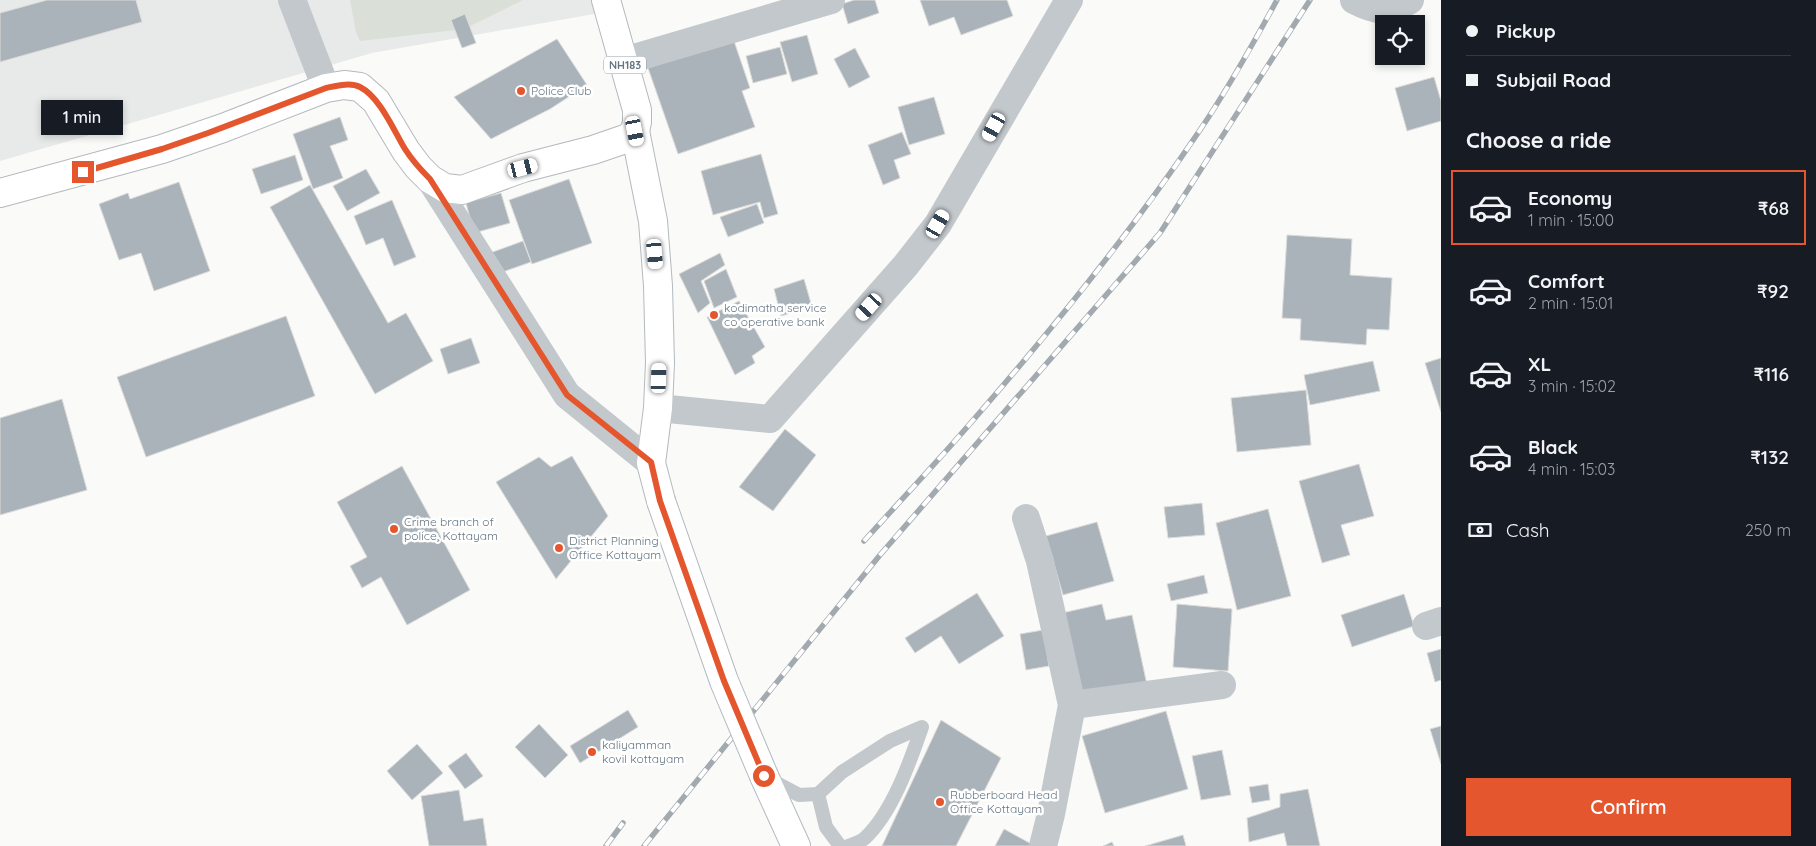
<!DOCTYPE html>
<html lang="en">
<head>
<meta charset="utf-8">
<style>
	:root { --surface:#171b24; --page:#20242c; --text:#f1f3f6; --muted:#9ea1a6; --line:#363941; --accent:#e4572e }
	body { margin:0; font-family:Quicksand,sans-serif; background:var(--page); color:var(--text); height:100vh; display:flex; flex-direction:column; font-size:19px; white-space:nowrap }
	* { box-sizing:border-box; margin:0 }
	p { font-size:16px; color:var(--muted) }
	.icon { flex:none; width:28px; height:28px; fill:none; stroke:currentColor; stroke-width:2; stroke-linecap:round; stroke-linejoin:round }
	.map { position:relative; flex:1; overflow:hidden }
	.side { display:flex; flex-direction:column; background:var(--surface); width:375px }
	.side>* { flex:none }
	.top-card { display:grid; align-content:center; height:110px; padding:0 25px; background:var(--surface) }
	.controls { position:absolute; left:1375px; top:15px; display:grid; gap:10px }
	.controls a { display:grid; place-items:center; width:50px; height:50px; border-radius:0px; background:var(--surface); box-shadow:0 2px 8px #0003; font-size:25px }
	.end { position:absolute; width:22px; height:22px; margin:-11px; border:6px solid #e4572e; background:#fff; box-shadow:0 0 0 2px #fff }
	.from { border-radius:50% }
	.bubble { position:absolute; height:35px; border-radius:0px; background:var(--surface); box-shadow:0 2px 8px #0003; font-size:16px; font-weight:600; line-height:35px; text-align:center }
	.car { position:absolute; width:15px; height:30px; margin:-15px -8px; border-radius:6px; box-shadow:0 0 4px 1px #0007; background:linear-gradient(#fff 24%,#345 0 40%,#fff 0 76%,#345 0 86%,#fff 0) }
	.top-card b { display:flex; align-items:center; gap:18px; height:48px; font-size:19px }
	.top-card b+b { border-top:1px solid var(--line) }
	.top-card i { width:12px; height:12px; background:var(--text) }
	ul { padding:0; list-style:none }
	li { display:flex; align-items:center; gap:15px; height:75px; margin:0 10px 8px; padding:0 15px; border:2px solid transparent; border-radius:0px }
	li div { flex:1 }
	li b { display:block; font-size:19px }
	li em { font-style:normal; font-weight:600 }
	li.current { border-color:var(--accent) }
	li>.icon { width:45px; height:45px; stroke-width:1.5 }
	h2 { padding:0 25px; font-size:22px; line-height:60px }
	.pay { display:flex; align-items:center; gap:12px; height:55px; padding:0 25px; font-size:19px }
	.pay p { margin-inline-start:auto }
	.action { display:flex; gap:10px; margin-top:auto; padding:10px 25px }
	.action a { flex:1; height:58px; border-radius:0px; background:var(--accent); color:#fff; font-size:20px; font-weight:600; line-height:58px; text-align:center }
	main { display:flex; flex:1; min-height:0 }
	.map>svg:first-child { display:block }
	.built { fill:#e8e9e9 }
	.green { fill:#dadfd7 }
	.building { fill:#aab3b9; stroke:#dcdcda }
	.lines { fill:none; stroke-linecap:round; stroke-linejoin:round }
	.secondary-casing { stroke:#b3babf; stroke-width:30 }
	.trunk-casing { stroke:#b4b9bd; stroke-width:30 }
	.service { stroke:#c3c8cc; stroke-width:14 }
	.minor { stroke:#c3c8cc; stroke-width:28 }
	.tertiary { stroke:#c3c8cc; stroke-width:28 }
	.secondary { stroke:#fff; stroke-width:28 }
	.trunk { stroke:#fff; stroke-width:28 }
	.rail-casing { stroke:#a2aab0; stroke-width:5.5 }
	.rail { stroke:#fff; stroke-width:4; stroke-dasharray:11; stroke-linecap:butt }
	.secondary-bridge-casing { stroke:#b3babf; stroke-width:30; stroke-linecap:butt }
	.secondary-bridge { stroke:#fff; stroke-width:28 }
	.route { stroke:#e4572e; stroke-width:6 }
	.poi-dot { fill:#e4572e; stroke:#fff; stroke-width:2 }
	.labels { text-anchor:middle; stroke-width:5; stroke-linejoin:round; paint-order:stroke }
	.shield { fill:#fff; stroke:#939fa8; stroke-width:1 }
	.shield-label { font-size:11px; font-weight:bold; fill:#657683 }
	.poi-label { font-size:12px; fill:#657683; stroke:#fff; text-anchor:start }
</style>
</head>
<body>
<main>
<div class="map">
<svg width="1441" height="846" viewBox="0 0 1441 846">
	<rect width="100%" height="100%" fill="#fafaf8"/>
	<polygon class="built" points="0,0 597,0 600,13 372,53 0,161"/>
	<polygon class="green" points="350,0 523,0 464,29 360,41 356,32"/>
	<g class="building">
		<polygon points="47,0 136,0 142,22 0,62 0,13"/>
		<polygon points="854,0 875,0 879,13 848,24 842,4"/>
		<polygon points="920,0 1007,0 1013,16 961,35 954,17 929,26"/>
		<polygon points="465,14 476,43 462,48 451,20"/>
		<polygon points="807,35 818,74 792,82 780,42"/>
		<polygon points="733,38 750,88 742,91 755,127 678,154 648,68"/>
		<polygon points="557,39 587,85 550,109 491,139 454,97"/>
		<polygon points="780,47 787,74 753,83 746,56"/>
		<polygon points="855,48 870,77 849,88 834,59"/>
		<polygon points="1434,77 1441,101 1441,121 1407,131 1395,88"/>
		<polygon points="934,97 945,134 909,145 898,107"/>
		<polygon points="340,117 348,140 330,146 343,178 313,189 293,134"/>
		<polygon points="902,132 911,154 894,160 900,178 883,185 868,145"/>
		<polygon points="761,154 778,214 764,218 760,202 713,215 701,171"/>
		<polygon points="295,155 303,180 261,194 252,169"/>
		<polygon points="366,169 380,193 347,211 333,186"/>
		<polygon points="569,179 592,243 532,264 509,200"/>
		<polygon points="179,182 210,271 154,291 141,253 119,260 99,204 128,193 130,199"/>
		<polygon points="310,185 388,323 406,313 433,361 375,394 270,207"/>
		<polygon points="501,193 510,223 474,233 466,203"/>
		<polygon points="392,200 416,257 394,266 383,238 366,245 354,216"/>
		<polygon points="757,204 764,223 728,237 720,217"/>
		<polygon points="1287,235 1352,239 1350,275 1392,278 1389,330 1367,329 1366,345 1300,340 1301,319 1282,318"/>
		<polygon points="523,241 531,262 497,274 490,253"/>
		<polygon points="720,253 725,265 701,281 710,303 698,313 679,274"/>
		<polygon points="726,269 737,297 714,308 704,281"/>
		<polygon points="804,279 812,307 781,316 774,289"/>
		<polygon points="739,301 765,347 752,356 755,363 735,375 707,317"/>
		<polygon points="286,316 315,396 146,457 117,377"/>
		<polygon points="471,338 480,363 448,374 440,349"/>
		<polygon points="1441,358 1441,412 1425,363"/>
		<polygon points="1373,361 1380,391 1310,405 1304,375"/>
		<polygon points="1306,390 1311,445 1237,452 1231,398"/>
		<polygon points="62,399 87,490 0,515 0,418"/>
		<polygon points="785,429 816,455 773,511 739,487"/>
		<polygon points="572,456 608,516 556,579 496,482 539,457 551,467"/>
		<polygon points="1359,464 1374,516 1341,525 1350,555 1322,563 1299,481"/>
		<polygon points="402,466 470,590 407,625 381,577 362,588 350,566 367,557 337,502"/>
		<polygon points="1202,503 1205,535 1168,538 1164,507"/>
		<polygon points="1268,509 1291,596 1237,610 1216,523"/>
		<polygon points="1097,522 1114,581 1063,595 1046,536"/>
		<polygon points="1204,575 1208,593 1171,601 1167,584"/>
		<polygon points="977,593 1004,636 959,664 941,636 915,653 905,638"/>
		<polygon points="1404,594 1414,626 1352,647 1341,615"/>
		<polygon points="1102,604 1106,620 1132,615 1147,685 1081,700 1062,613"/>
		<polygon points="1177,604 1232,609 1228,671 1173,667"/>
		<polygon points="1043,630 1049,666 1026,670 1020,634"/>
		<polygon points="1441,649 1441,680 1435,682 1427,653"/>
		<polygon points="628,710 638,727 580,763 570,746"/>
		<polygon points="1166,711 1188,789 1105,813 1082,736"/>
		<polygon points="941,720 1001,758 956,846 882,846"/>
		<polygon points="539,724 568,755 545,778 515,747"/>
		<polygon points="1441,726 1441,764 1430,729"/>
		<polygon points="417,744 443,773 412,800 387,771"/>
		<polygon points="1222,750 1231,795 1201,800 1192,756"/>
		<polygon points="466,753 483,776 465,789 448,766"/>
		<polygon points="1268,784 1270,800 1252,803 1249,787"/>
		<polygon points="1308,789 1320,846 1287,846 1284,833 1249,842 1247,818 1280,807 1280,794"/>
		<polygon points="459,790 464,821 483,818 487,846 429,846 421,796"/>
		<polygon points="1004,829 1035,846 995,846"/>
		<polygon points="1183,835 1186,846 1145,846"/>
		<polygon points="1112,842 1114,846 1103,846"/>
	</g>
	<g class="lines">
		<defs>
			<g id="secondary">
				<polyline points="635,131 653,221 658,286 660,363 658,408 651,463 661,501"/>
				<polyline points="764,776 796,846"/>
			</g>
			<polyline id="trunk" points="0,193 162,149 223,128 326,88 344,85 360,87 376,101 406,151 418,167 430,179 445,188 462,190 523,168 593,150 628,138 635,131 637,122 637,110 606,0"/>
		</defs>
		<use href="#secondary" class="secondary-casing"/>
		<use href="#trunk" class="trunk-casing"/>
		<g class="service">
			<path d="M769,779l30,16 19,-1 24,-22 48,-31 32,-14c-12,35 -30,86 -57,111 -4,4 -12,6 -17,8"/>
			<polyline points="818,794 826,827 840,846"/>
		</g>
		<g class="minor">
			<polyline points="292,0 326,88"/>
			<path d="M1354,0c21,11 35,14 56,0"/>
			<polyline points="624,61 831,0"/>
			<polyline points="658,408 770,419 906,265 938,224 1069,0"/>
			<polyline points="1026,518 1040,561 1072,705 1051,814 1043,846"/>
			<polyline points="1426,626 1441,621"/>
			<polyline points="1072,705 1222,685"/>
		</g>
		<polyline class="tertiary" points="430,179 567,395 651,463"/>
		<use href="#secondary" class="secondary"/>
		<use href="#trunk" class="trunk"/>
		<defs>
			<g id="rail">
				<path d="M864,541c37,-41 75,-81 111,-123 80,-92 157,-187 225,-288 28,-41 53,-86 77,-130"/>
				<polyline points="606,846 623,823"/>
				<polyline points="644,846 880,555 1160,233 1310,0"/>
			</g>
		</defs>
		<use href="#rail" class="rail-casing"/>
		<use href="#rail" class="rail"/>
		<defs>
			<polyline id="secondary-bridge" points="661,501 724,681 764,776"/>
		</defs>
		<use href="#secondary-bridge" class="secondary-bridge-casing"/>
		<use href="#secondary-bridge" class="secondary-bridge"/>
	</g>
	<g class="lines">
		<path class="route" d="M83,172l79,-23 46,-16 118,-45c10,-2 24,-6 34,-1 20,10 34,44 45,62 7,11 16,21 25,30l137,216 84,67 9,39 64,180 40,95"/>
	</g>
	<g class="poi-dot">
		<circle cx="521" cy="91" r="5"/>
		<circle cx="714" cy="315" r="5"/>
		<circle cx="394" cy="529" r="5"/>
		<circle cx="559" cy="548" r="5"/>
		<circle cx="592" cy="752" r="5"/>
		<circle cx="940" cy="802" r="5"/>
	</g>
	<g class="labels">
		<rect class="shield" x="604" y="56.5" width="42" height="17" rx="4"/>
		<g class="shield-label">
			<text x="625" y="69">NH183</text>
		</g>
		<g class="poi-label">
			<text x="531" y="95">Police Club</text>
			<text x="724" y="312">kodimatha service<tspan x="724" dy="14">co operative bank</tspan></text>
			<text x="404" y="526">Crime branch of<tspan x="404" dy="14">police, Kottayam</tspan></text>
			<text x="569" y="545">District Planning<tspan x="569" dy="14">Office Kottayam</tspan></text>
			<text x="602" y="749">kaliyamman<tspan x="602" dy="14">kovil kottayam</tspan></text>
			<text x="950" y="799">Rubberboard Head<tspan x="950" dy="14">Office Kottayam</tspan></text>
		</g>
	</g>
</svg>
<div class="controls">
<a><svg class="icon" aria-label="locate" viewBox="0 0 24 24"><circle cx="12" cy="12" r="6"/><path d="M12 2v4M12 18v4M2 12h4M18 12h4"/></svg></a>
</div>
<i class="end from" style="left:764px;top:776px"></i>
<i class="end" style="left:83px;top:172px"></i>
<div class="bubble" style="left:41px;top:100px;width:82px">1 min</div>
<i class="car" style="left:994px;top:127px;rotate:209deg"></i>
<i class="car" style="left:635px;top:131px;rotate:169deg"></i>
<i class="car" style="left:523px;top:168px;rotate:76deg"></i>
<i class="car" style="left:938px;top:224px;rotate:30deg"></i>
<i class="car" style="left:655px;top:254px;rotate:175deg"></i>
<i class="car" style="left:869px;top:307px;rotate:222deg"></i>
<i class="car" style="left:659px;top:378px;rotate:2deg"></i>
</div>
<section class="side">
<div class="top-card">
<b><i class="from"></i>Pickup</b>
<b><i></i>Subjail Road</b>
</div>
<h2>Choose a ride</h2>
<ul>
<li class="current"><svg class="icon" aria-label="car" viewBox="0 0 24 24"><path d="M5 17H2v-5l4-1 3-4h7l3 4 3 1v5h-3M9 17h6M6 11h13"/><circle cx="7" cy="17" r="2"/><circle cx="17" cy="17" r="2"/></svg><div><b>Economy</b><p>1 min · 15:00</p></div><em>₹68</em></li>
<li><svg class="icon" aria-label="car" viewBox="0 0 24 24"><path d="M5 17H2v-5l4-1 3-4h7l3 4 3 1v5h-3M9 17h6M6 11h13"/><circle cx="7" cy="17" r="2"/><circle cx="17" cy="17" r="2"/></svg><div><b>Comfort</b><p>2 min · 15:01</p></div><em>₹92</em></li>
<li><svg class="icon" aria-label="car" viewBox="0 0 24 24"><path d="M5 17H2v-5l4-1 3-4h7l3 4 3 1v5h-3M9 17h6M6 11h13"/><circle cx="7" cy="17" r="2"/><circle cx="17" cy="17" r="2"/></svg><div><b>XL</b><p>3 min · 15:02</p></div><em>₹116</em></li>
<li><svg class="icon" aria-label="car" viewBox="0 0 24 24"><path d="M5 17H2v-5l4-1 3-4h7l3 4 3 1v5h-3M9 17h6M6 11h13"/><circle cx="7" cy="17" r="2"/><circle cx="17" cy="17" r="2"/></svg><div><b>Black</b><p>4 min · 15:03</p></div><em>₹132</em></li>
</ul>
<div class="pay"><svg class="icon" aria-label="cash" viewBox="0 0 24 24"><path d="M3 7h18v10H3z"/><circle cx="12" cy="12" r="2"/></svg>Cash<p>250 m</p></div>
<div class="action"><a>Confirm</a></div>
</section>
</main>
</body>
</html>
